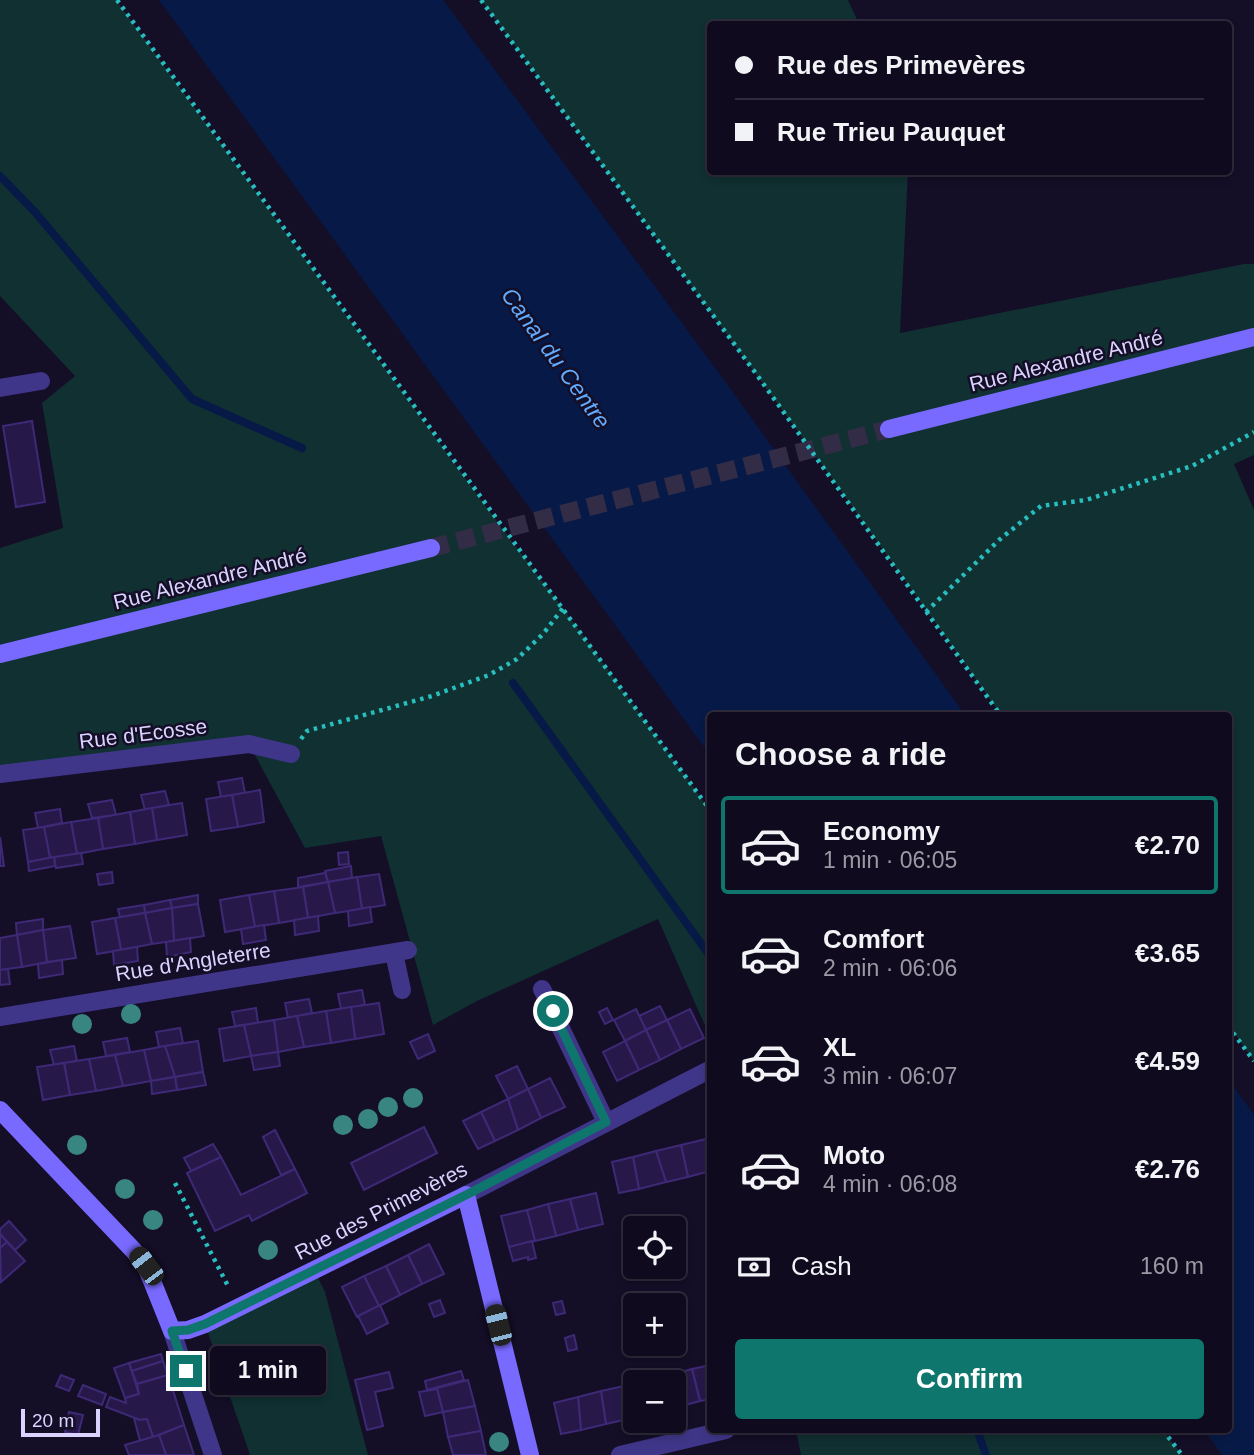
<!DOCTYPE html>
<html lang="en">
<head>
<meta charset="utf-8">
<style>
	:root { --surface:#0f0a1d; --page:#181326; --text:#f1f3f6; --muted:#9b9aa4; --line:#2f2b3b; --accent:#0f766e }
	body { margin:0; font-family:Arial,sans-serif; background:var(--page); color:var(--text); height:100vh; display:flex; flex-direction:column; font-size:26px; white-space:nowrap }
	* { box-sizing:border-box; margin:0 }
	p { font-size:23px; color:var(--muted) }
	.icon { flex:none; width:38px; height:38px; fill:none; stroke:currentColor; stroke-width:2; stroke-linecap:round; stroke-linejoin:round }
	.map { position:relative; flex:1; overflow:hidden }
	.drawer { position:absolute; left:707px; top:712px; width:525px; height:721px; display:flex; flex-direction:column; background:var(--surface); border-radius:7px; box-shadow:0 4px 10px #0003,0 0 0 2px var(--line) }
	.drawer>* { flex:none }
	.hud { position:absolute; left:707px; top:21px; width:525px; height:154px; border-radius:7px; box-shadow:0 4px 10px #0003,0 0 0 2px var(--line); display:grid; align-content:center; height:154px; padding:0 28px; background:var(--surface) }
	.fabs { position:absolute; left:623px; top:1216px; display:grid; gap:14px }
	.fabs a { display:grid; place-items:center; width:63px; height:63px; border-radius:7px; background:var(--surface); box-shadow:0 4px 10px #0003,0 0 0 2px var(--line); font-size:35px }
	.scale { position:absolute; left:21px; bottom:18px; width:79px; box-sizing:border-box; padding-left:7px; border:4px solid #dbd3ff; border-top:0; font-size:19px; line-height:24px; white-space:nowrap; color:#dbd3ff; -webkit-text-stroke:5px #140e27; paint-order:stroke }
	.end { position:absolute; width:32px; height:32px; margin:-16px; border:9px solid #0f766e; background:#fff; box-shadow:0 0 0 4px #fff }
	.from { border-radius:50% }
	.bubble { position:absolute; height:49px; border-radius:7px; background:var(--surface); box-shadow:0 4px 10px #0003,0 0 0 2px var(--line); font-size:23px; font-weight:600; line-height:49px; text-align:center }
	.car { position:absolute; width:21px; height:42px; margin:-21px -10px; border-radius:9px; box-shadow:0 0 5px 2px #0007; background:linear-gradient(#222 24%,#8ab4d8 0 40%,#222 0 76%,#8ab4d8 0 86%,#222 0) }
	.hud b { display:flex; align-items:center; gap:24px; height:66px; font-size:26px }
	.hud b+b { border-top:2px solid var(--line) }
	.hud i { width:18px; height:18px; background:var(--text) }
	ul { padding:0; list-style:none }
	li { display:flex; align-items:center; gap:21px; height:98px; margin:0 14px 10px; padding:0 14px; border:4px solid transparent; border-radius:7px }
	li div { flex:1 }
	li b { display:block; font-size:26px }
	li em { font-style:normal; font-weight:600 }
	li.on { border-color:var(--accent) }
	li>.icon { width:63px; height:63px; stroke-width:1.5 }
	h2 { padding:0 28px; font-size:32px; line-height:84px }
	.pay { display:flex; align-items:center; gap:18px; height:77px; padding:0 28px; font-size:26px }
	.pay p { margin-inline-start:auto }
	.primary-button { display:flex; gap:14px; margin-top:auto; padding:14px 28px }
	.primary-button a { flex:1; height:80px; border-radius:7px; background:var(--accent); color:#fff; font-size:28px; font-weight:600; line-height:80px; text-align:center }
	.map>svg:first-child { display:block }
	.green { fill:#103031 }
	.water { fill:#071a47 }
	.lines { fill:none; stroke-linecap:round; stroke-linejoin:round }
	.stream { stroke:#071a47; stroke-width:8 }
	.building { fill:#261949; stroke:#3e2976; stroke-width:2 }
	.secondary-tunnel { stroke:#322c47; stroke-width:18; stroke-dasharray:18 9; stroke-linecap:butt }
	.path { stroke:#28bebf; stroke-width:4.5; stroke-dasharray:3.5 5; stroke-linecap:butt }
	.street { stroke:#3f3689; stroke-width:18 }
	.secondary { stroke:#786aff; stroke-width:18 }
	.tree { fill:#398582 }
	.route { stroke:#0f766e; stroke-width:9 }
	.labels { text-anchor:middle; stroke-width:5; stroke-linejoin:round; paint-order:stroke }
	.street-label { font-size:21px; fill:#dbd3ff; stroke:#140e27 }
	.water-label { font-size:23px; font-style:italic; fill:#61abff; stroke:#140e27 }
</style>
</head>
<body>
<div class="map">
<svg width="1254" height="1455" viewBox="0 0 1254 1455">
	<rect width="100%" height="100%" fill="#140e27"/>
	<g class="green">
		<polygon points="0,0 116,0 501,527 563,608 710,810 710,1037 658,919 477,1001 433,1025 381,836 305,848 249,744 0,774 0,548 63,528 42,403 75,376 0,296"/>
		<polygon points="481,0 848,0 859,24 710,24 710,172 908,172 900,333 1244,264 1254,264 1254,455 1234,464 1254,510 1254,1061 1229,1026 1228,716 1002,716 810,448"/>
		<polygon points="314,1270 325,1292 368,1455 250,1455 205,1324"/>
		<polygon points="796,1430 1163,1430 1182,1455 801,1455"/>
	</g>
	<g class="water">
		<polygon points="159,0 443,0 716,369 966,716 710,716 710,755"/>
		<polygon points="1229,1080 1254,1115 1254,1455 1222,1455 1204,1430 1228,1430"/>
	</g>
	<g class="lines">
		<g class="stream">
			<polyline points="0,176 35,212 192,399 302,448"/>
			<polyline points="513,683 710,956"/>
			<polyline points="977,1430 986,1455"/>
		</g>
	</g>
	<g class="building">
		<polygon points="32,421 45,502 16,507 3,426"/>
		<polygon points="242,778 245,793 221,797 218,782"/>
		<polygon points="260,790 264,822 238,827 232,795"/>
		<polygon points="165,791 169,805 145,810 141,795"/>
		<polygon points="232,795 238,827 211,831 206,799"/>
		<polygon points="112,800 116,815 92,818 88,804"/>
		<polygon points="182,803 187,835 157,840 152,808"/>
		<polygon points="152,808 157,840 135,844 130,812"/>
		<polygon points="60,809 62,823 38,828 35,813"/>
		<polygon points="130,812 135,844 103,849 98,818"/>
		<polygon points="98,818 103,849 77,854 71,822"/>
		<polygon points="71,822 77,854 50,858 44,827"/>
		<polygon points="44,827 50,858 28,862 23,830"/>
		<polygon points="0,837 4,866 0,866"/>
		<polygon points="348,852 349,864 339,865 338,853"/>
		<polygon points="81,853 83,864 56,868 54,857"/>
		<polygon points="54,857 55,866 29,871 28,862"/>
		<polygon points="351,866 352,878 328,882 325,871"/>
		<polygon points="112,872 113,883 99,885 97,874"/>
		<polygon points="325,873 328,882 298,887 298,878"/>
		<polygon points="379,874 385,905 362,909 357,877"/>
		<polygon points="357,877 362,909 335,913 328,882"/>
		<polygon points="328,882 335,913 308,918 303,887"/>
		<polygon points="303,887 308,918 279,923 274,891"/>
		<polygon points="274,891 279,923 255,927 249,895"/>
		<polygon points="198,895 198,904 172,908 170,900"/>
		<polygon points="249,895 255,927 225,932 220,900"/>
		<polygon points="170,900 172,908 145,913 144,905"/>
		<polygon points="198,904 204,936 174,941 172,908"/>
		<polygon points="144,905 145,913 120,917 118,909"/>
		<polygon points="370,907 372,922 349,926 348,911"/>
		<polygon points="172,908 174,941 152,944 145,913"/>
		<polygon points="145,913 152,944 121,950 115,918"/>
		<polygon points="318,916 319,931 295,935 294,920"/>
		<polygon points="115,918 121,950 97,954 92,922"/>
		<polygon points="43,919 43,930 17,935 16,923"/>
		<polygon points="264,925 266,940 243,944 241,929"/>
		<polygon points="70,926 76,958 47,962 43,930"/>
		<polygon points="43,930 47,962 22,967 17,935"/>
		<polygon points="17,935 22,967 0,970 0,938"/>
		<polygon points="190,938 191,952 167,957 166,942"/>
		<polygon points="137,947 138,961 114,965 113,951"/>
		<polygon points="62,960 63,974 39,978 38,964"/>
		<polygon points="8,969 10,984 0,985 0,970"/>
		<polygon points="362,990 365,1005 341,1009 338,994"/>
		<polygon points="309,999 312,1013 288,1018 285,1003"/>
		<polygon points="379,1003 384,1034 355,1039 351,1007"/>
		<polygon points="660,1006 667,1020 646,1030 639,1016"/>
		<polygon points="351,1007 355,1039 331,1043 326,1011"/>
		<polygon points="256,1008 258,1023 235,1026 232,1012"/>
		<polygon points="607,1008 613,1020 605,1024 599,1012"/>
		<polygon points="636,1009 646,1030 625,1041 614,1020"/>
		<polygon points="690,1009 704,1038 681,1049 667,1020"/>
		<polygon points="326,1011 331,1043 304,1047 297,1016"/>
		<polygon points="297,1016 304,1047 278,1052 274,1020"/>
		<polygon points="274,1020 278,1052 251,1056 244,1025"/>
		<polygon points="667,1020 681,1049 660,1060 646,1030"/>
		<polygon points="244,1025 251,1056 224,1061 219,1029"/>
		<polygon points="180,1028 183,1043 159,1047 156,1032"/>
		<polygon points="646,1030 660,1060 639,1070 625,1041"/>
		<polygon points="428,1034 435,1051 418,1059 410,1042"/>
		<polygon points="127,1038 130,1052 106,1056 103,1042"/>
		<polygon points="198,1041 203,1072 175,1077 165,1046"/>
		<polygon points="625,1041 639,1070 617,1081 603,1052"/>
		<polygon points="74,1046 77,1061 54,1065 50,1050"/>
		<polygon points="165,1046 175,1077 151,1081 144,1050"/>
		<polygon points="144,1050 151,1081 123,1086 115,1055"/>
		<polygon points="278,1052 280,1066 254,1070 251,1056"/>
		<polygon points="115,1055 123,1086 96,1091 89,1059"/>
		<polygon points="89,1059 96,1091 70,1095 64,1063"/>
		<polygon points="64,1063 70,1095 43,1100 37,1067"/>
		<polygon points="517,1066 528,1089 508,1099 496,1076"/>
		<polygon points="203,1072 206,1085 177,1090 175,1077"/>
		<polygon points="175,1077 177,1090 152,1094 151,1081"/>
		<polygon points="550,1078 565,1107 541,1118 528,1089"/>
		<polygon points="528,1089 541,1118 518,1130 508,1099"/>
		<polygon points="508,1099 518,1130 495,1141 481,1112"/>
		<polygon points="481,1112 495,1141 478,1149 463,1121"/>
		<polygon points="424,1127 437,1153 364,1190 351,1163"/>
		<polygon points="275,1130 295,1169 281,1175 263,1137"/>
		<polygon points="706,1139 710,1160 710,1171 688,1177 681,1145"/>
		<polygon points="213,1144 221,1157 191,1171 184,1158"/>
		<polygon points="681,1145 688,1177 666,1182 656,1151"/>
		<polygon points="656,1151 666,1182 639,1189 633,1157"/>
		<polygon points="221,1157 241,1195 295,1169 307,1193 252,1221 249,1215 215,1231 187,1173"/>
		<polygon points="633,1157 639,1189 619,1193 612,1162"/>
		<polygon points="596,1193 603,1224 578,1230 570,1199"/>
		<polygon points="570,1199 578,1230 556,1236 548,1204"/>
		<polygon points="548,1204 556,1236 535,1241 527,1210"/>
		<polygon points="527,1210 535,1241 509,1247 501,1216"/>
		<polygon points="9,1221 26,1240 15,1250 0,1234 0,1229"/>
		<polygon points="0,1234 7,1242 0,1248"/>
		<polygon points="532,1241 536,1258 528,1260 528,1257 513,1261 509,1247"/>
		<polygon points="7,1242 25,1261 1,1282 0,1248"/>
		<polygon points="429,1244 444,1274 422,1284 408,1255"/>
		<polygon points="408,1255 422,1284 400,1295 386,1266"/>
		<polygon points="386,1266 400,1295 379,1306 364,1276"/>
		<polygon points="364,1276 379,1306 357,1317 342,1287"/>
		<polygon points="440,1300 445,1313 434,1317 429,1304"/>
		<polygon points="562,1301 565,1313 556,1315 553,1303"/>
		<polygon points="380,1305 388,1323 367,1334 358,1316"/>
		<polygon points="574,1335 577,1349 568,1351 565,1338"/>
		<polygon points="161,1354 163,1361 132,1371 129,1363"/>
		<polygon points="163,1361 168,1375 137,1384 132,1371"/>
		<polygon points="129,1363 139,1394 125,1398 114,1368"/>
		<polygon points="710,1365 710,1399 700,1401 692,1369"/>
		<polygon points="692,1369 700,1401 678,1407 674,1391 674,1382 672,1382 670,1375"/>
		<polygon points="461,1371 464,1380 427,1390 425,1381"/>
		<polygon points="389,1372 393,1388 375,1392 383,1426 367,1430 355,1380"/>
		<polygon points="61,1375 74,1380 69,1391 56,1386"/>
		<polygon points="168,1375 184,1425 153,1437 147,1419 140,1420 106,1407 110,1397 126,1403 125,1398 139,1394 137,1384"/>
		<polygon points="670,1375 672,1382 662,1382 661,1377"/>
		<polygon points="468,1380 475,1406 443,1412 437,1388"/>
		<polygon points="635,1383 635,1417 632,1418 624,1386"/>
		<polygon points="83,1385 106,1394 102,1405 78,1396"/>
		<polygon points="624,1386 632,1418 606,1424 601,1391"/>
		<polygon points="437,1389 443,1412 425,1416 419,1392"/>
		<polygon points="601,1391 606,1424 581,1430 578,1397"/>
		<polygon points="578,1397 581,1430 561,1434 554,1403"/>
		<polygon points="475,1406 481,1431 448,1437 443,1412"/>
		<polygon points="69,1412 83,1415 78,1435 65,1432"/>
		<polygon points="134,1418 140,1420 147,1419 153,1437 140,1441"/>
		<polygon points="184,1425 194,1455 166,1455 159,1435"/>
		<polygon points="481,1431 486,1455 453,1455 448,1437"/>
		<polygon points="159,1435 166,1455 129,1455 125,1445"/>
	</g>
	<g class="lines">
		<polyline class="secondary-tunnel" points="431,548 889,429"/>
		<g class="path">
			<polyline points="117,0 710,810"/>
			<polyline points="481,0 757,375 1001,716"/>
			<polyline points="926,612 999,540 1041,506 1086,500 1192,466 1254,432"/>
			<polyline points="301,739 307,731 432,696 489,675 517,659 543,634 563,608"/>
			<polyline points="1228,1026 1254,1061"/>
			<polyline points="175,1183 229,1288"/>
			<polyline points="1163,1430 1182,1455"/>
		</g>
		<g class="street">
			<polyline points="0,388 41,381"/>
			<polyline points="0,774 249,744 291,754"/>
			<polyline points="394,953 402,990"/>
			<polyline points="542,989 606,1122"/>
			<polyline points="0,1017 408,950"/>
			<polyline points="466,1195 707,1071"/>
			<polyline points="172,1331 213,1455"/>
			<polyline points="620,1455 726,1430"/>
		</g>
		<g class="secondary">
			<polyline points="889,429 1254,337"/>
			<polyline points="0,654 431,548"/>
			<polyline points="0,1110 134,1251 146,1266 172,1331 188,1330 205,1324 466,1195 530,1455"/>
		</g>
	</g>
	<g class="tree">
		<circle cx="131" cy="1014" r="10"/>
		<circle cx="82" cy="1024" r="10"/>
		<circle cx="413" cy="1098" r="10"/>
		<circle cx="388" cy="1107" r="10"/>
		<circle cx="368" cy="1119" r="10"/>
		<circle cx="343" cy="1125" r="10"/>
		<circle cx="77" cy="1145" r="10"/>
		<circle cx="125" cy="1189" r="10"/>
		<circle cx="153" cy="1220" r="10"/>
		<circle cx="268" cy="1250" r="10"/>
		<circle cx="499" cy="1442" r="10"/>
	</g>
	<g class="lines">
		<polyline class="route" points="186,1371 172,1331 188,1330 205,1324 466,1195 606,1122 553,1011"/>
	</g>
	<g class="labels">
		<g class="street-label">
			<text transform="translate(1066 361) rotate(-14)" y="7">Rue Alexandre André</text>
			<text transform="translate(210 579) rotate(-14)" y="7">Rue Alexandre André</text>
			<text transform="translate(143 734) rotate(-7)" y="7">Rue d'Ecosse</text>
			<text transform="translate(193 962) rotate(-9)" y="7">Rue d'Angleterre</text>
			<text transform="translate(381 1211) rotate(-27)" y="7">Rue des Primevères</text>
		</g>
		<g class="water-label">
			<text transform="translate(556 358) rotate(54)" y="8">Canal du Centre</text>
		</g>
	</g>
</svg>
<div class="fabs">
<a><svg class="icon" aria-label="locate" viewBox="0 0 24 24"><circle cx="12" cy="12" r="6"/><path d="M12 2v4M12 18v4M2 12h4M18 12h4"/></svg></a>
<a>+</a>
<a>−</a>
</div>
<div class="scale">20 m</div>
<i class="end from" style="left:553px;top:1011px"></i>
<i class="end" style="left:186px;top:1371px"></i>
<div class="bubble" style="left:210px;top:1346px;width:116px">1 min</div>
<i class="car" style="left:146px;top:1266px;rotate:323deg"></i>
<i class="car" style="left:498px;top:1325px;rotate:346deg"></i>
<div class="hud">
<b><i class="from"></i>Rue des Primevères</b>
<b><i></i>Rue Trieu Pauquet</b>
</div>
<section class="drawer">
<h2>Choose a ride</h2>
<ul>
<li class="on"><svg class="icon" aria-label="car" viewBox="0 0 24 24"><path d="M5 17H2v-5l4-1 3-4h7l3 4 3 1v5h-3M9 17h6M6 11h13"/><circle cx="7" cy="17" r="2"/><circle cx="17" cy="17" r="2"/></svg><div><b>Economy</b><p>1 min · 06:05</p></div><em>€2.70</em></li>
<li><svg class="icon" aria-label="car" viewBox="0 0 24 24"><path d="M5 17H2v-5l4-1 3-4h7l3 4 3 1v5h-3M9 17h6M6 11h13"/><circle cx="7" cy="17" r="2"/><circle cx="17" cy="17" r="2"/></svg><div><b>Comfort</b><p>2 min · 06:06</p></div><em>€3.65</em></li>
<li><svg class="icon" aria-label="car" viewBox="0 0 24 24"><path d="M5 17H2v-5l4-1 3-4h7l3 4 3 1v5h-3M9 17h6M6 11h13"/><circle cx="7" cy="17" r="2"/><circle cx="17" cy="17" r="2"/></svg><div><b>XL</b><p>3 min · 06:07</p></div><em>€4.59</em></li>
<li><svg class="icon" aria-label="car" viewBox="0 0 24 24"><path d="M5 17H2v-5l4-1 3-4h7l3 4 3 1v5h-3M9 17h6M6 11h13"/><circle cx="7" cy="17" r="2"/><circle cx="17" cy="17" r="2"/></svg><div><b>Moto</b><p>4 min · 06:08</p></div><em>€2.76</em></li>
</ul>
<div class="pay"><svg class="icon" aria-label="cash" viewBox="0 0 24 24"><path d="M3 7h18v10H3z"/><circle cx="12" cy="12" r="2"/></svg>Cash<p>160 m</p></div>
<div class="primary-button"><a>Confirm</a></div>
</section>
</div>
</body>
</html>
